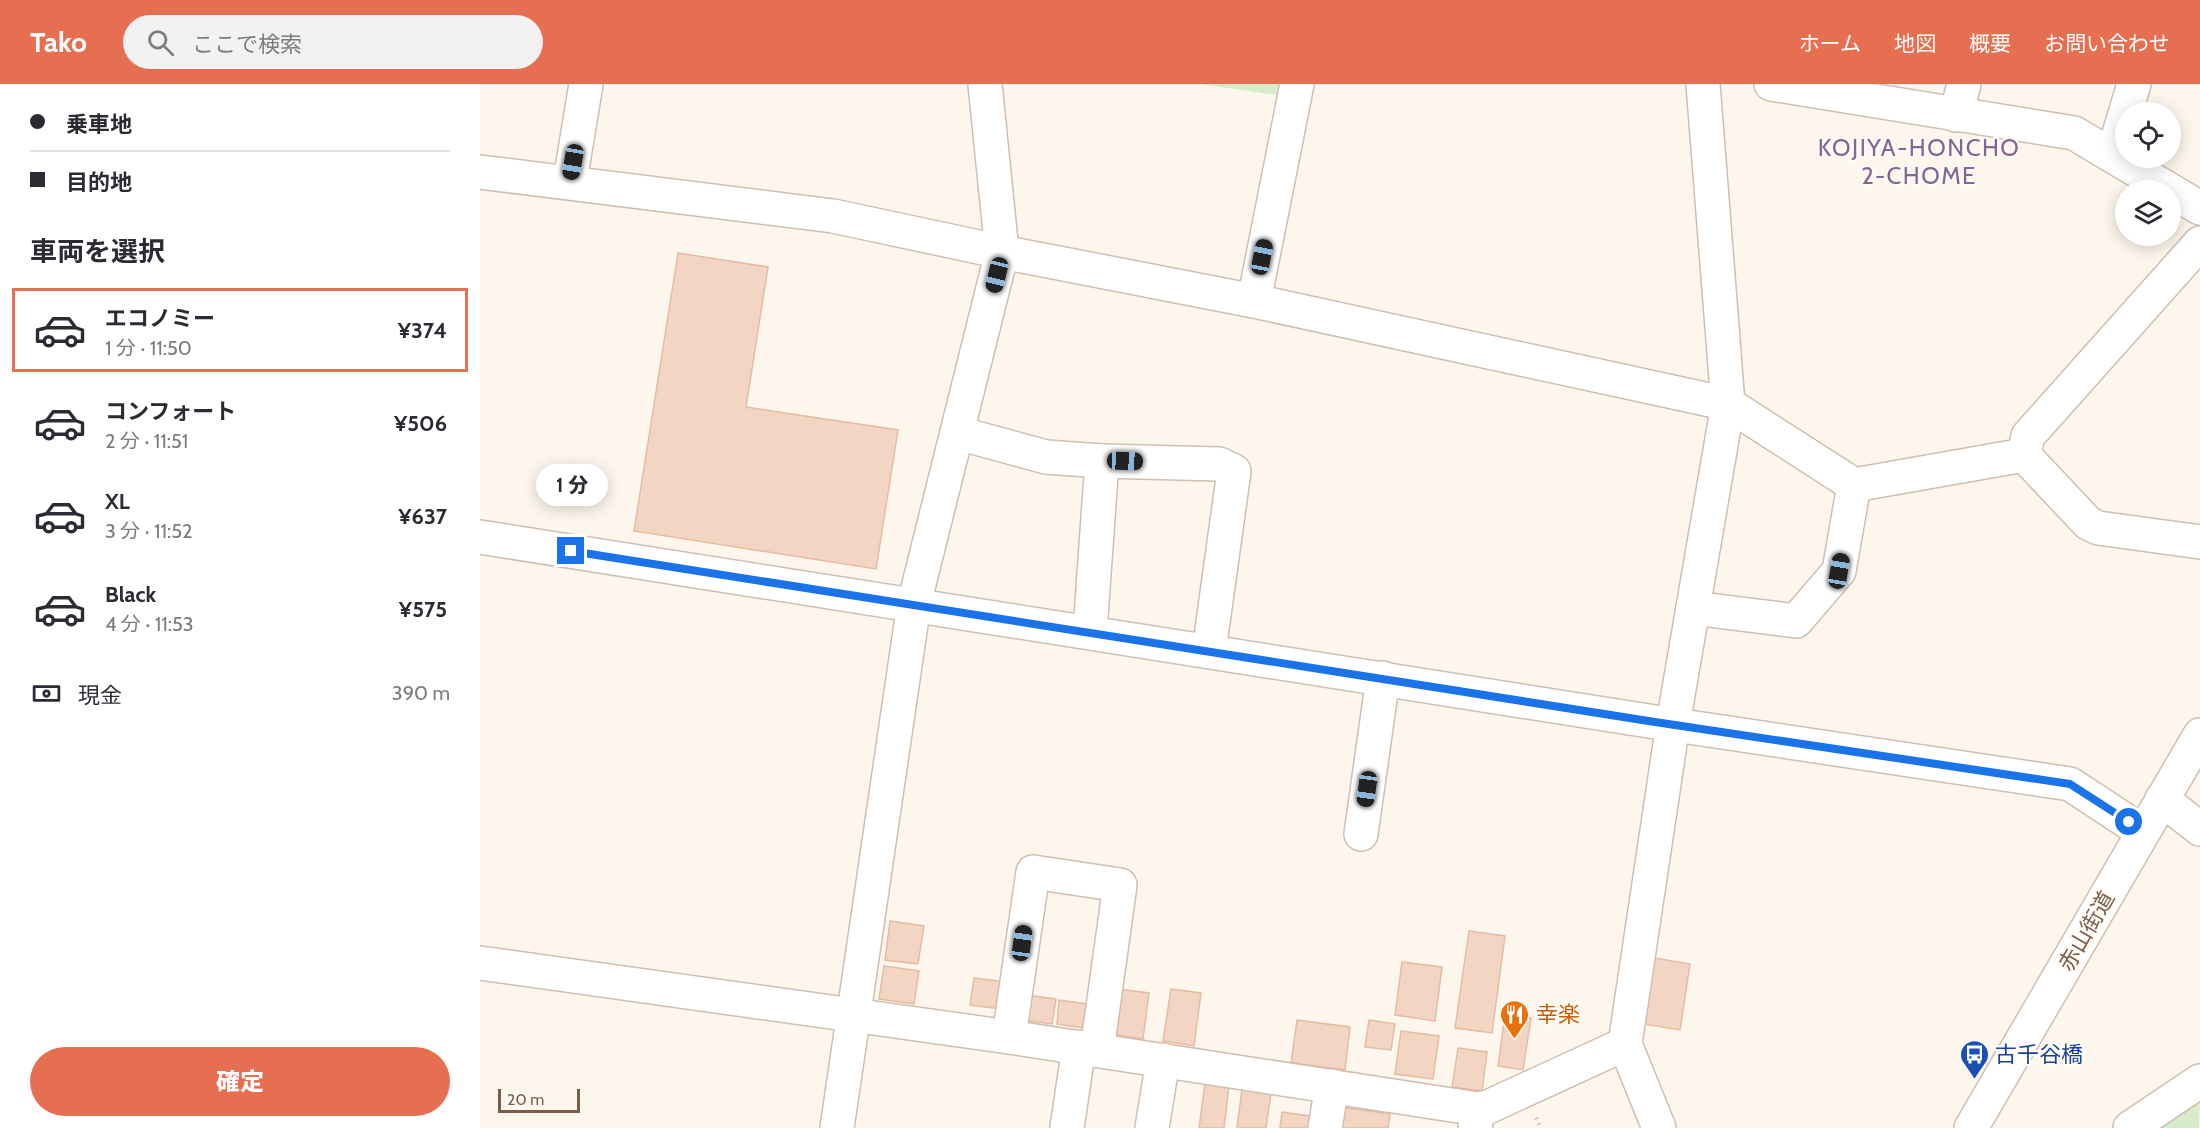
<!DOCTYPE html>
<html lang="ja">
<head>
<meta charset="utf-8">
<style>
	:root { --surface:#fff; --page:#f2f2f3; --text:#2b2b33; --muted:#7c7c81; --line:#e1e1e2; --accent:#e76f51 }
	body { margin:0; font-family:Cabin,"Noto Sans JP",sans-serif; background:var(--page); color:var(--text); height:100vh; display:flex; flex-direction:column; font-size:22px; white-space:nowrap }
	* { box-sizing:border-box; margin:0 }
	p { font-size:20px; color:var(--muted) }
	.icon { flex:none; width:33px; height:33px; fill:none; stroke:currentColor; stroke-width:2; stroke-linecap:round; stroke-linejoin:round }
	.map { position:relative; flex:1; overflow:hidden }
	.drawer { display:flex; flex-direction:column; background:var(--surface); width:480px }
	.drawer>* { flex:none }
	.guide { display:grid; align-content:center; height:132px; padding:0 30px; background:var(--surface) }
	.tools { position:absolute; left:1635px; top:18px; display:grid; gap:12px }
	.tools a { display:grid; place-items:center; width:66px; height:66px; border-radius:50%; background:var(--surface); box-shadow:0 3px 15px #0003; font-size:30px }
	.scale { position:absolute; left:18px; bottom:15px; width:82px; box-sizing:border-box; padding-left:6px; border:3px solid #7a5c4d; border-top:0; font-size:16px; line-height:21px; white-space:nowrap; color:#7a5c4d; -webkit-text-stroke:4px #fffaf3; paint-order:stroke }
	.end { position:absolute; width:27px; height:27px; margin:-14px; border:8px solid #1a73e8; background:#fff; box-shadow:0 0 0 3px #fff }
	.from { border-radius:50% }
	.bubble { position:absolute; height:42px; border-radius:21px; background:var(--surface); box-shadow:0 3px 15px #0003; font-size:20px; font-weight:800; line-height:42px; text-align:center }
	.car { position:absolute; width:18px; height:36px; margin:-18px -9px; border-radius:8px; box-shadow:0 0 4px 2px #0007; background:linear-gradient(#222 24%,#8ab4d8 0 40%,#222 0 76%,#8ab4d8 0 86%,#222 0) }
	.guide b { display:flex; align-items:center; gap:21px; height:57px; font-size:22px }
	.guide b+b { border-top:2px solid var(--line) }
	.guide i { width:15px; height:15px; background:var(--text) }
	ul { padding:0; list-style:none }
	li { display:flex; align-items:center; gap:18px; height:84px; margin:0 12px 9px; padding:0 18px; border:3px solid transparent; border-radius:0px }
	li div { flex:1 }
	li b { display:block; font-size:22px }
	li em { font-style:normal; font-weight:800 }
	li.selected { border-color:var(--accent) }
	li>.icon { width:54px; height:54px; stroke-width:1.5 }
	h2 { padding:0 30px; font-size:27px; line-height:72px }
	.pay { display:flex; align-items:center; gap:15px; height:66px; padding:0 30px; font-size:22px }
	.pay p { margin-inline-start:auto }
	.cta { display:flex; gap:12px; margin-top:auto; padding:12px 30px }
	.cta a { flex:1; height:69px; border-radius:36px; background:var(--accent); color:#fff; font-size:24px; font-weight:800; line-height:69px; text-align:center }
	header { display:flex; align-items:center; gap:36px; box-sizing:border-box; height:84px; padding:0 30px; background:var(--accent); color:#fff }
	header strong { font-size:28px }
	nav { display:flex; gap:33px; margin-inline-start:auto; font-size:21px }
	.search { width:420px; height:54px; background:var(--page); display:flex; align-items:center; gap:15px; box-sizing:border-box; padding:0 21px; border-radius:33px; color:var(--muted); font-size:22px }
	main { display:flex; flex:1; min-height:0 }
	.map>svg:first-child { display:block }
	.green { fill:#d8ecc9 }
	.building { fill:#f3d5c3; stroke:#e6bba3; stroke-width:1.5 }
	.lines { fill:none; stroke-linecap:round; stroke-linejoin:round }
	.minor-casing { stroke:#d1beb0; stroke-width:36 }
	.path { stroke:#d9b8a5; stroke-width:4; stroke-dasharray:1.5 4.5; stroke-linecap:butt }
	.minor { stroke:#fff; stroke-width:33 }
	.route { stroke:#1a73e8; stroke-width:8 }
	.labels { text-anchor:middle; stroke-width:4.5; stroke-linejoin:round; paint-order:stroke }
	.street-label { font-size:22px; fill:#7a5c4d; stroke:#fffaf3 }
	.food-label { font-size:22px; fill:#c56008; stroke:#fffaf3; text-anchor:start }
	.transit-label { font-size:22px; fill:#164399; stroke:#fffaf3; text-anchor:start }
	.neighbourhood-label { font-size:24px; letter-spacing:1.5px; fill:#846695; stroke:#fffaf3 }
</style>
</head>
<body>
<header>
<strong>Tako</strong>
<div class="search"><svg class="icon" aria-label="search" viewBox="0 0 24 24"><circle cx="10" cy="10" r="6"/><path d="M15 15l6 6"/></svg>ここで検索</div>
<nav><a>ホーム</a><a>地図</a><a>概要</a><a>お問い合わせ</a></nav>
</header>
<main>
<section class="drawer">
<div class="guide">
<b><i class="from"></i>乗車地</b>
<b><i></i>目的地</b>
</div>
<h2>車両を選択</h2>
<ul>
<li class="selected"><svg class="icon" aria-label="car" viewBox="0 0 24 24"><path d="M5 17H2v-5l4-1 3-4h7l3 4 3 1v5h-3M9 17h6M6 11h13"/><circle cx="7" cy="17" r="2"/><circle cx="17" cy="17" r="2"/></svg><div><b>エコノミー</b><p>1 分 · 11:50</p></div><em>¥374</em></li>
<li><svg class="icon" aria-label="car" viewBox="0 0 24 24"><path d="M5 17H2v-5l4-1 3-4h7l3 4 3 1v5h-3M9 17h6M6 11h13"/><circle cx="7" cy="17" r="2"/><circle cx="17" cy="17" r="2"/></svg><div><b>コンフォート</b><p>2 分 · 11:51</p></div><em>¥506</em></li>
<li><svg class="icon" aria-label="car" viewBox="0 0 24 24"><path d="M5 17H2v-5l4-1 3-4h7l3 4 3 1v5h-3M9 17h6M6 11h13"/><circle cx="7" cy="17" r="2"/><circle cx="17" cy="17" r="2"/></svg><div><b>XL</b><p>3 分 · 11:52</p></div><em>¥637</em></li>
<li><svg class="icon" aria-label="car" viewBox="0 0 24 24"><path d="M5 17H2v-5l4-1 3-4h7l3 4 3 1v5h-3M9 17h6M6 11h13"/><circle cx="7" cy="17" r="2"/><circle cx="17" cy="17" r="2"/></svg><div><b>Black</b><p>4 分 · 11:53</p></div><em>¥575</em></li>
</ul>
<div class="pay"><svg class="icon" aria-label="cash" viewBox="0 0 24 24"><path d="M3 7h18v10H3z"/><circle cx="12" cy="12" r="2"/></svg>現金<p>390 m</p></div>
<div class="cta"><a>確定</a></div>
</section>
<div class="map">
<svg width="1720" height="1044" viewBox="0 0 1720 1044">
	<rect width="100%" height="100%" fill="#fdf6ec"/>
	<g class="green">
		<polygon points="720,0 806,0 803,12"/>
		<polygon points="1720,1006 1719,1044 1668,1044"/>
	</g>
	<g class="building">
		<polygon points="198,169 288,183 266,323 418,346 396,485 154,447"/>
		<polygon points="410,837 444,842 438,880 405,876"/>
		<polygon points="989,847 1025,852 1012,949 975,944"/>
		<polygon points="1175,874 1210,880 1200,946 1164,940"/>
		<polygon points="922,878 962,883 955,937 915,931"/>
		<polygon points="404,882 439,887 434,920 399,915"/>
		<polygon points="494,894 525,898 521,925 490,921"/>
		<polygon points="638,905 669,909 663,955 632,950"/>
		<polygon points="691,905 721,909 714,962 683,957"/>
		<polygon points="545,911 576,915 572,940 541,936"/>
		<polygon points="579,916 614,921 611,945 577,940"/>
		<polygon points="1025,931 1051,934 1043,986 1018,982"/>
		<polygon points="817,936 870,943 865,986 811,979"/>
		<polygon points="889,936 915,940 911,966 885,963"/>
		<polygon points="921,947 959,952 953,995 915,990"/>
		<polygon points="978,964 1007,968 1002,1007 972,1003"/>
		<polygon points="725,999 749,1002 744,1044 719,1044"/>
		<polygon points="762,1005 791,1009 786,1044 757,1044"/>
		<polygon points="862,1023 910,1030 908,1044 859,1044"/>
		<polygon points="802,1028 836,1033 835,1044 800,1044"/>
	</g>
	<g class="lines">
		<defs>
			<g id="minor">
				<polyline points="1291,0 1594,49 1720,124"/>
				<polyline points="1476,31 1484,0"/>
				<polyline points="1633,70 1654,0"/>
				<polyline points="0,88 353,132 522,168 774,217 1248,320 1374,401 1544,371 1608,439 1618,444 1720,458"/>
				<polyline points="90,97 106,0"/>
				<polyline points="774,217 817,0"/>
				<polyline points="478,349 566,373 622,377 610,547"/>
				<polyline points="1544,371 1548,352 1720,159"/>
				<polyline points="622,377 739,380 754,387 729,567"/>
				<polyline points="0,453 1175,638 1590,700 1663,748"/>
				<polyline points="1213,524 1316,537 1359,487 1374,401"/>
				<polyline points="1682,715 1720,745"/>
				<polyline points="881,750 903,594"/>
				<polyline points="0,879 529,953 998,1025"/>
				<polyline points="529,953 553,788 640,801 617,966"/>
				<polyline points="357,1044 434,520 522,168 505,0"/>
				<polyline points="587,1044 599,963"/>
				<polyline points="672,1044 683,976"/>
				<polyline points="845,1044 852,1002"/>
				<polyline points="995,1044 998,1025 1008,1023 1145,960"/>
				<polyline points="1179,1044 1145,960 1193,640 1248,320 1223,0"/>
				<polyline points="1491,1044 1720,651"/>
				<polyline points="1650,1044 1720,997"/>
			</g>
		</defs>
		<use href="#minor" class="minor-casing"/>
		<polyline class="path" points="1056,1034 1061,1044"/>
		<use href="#minor" class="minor"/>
	</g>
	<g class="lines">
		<polyline class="route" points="91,467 1175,638 1590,700 1649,738"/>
	</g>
	<defs>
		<symbol id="restaurant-pin" viewBox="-11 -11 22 30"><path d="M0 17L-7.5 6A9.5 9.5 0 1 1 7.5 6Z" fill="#e8710a" stroke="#fffaf3"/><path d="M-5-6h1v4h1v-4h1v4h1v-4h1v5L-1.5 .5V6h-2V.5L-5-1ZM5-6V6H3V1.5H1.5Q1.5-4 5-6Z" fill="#fff"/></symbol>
		<symbol id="bus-pin" viewBox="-11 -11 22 30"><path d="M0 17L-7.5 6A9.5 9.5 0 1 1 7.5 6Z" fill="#1a4fb4" stroke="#fffaf3"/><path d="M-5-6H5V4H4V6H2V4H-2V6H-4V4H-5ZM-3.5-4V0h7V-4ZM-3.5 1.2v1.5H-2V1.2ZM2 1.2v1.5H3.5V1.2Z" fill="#fff"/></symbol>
	</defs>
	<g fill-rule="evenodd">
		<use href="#restaurant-pin" x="1018" y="914" width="33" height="45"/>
		<use href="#bus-pin" x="1478" y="954" width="33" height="45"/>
	</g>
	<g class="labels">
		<g class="street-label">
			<text transform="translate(1606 847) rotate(-60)" y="8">赤山街道</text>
		</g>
		<g class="food-label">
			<text x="1056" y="938">幸楽</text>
		</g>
		<g class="transit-label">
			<text x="1515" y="978">古千谷橋</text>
		</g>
		<g class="neighbourhood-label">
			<text x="1439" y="72">KOJIYA-HONCHO<tspan x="1439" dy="28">2-CHOME</tspan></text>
		</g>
	</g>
</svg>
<div class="tools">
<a><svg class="icon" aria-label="locate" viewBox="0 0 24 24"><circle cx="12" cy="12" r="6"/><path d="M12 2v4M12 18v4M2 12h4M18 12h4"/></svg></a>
<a><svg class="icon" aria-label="layers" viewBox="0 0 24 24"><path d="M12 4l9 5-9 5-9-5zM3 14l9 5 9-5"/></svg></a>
</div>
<div class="scale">20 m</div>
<i class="end from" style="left:1649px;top:738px"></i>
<i class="end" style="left:91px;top:467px"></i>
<div class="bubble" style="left:56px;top:380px;width:72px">1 分</div>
<i class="car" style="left:93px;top:78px;rotate:190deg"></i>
<i class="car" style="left:782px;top:173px;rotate:11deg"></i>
<i class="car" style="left:517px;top:191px;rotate:194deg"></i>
<i class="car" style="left:645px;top:377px;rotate:92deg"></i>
<i class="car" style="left:1359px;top:487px;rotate:10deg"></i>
<i class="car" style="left:887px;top:705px;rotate:188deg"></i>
<i class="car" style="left:542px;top:859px;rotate:8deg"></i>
</div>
</main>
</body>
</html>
